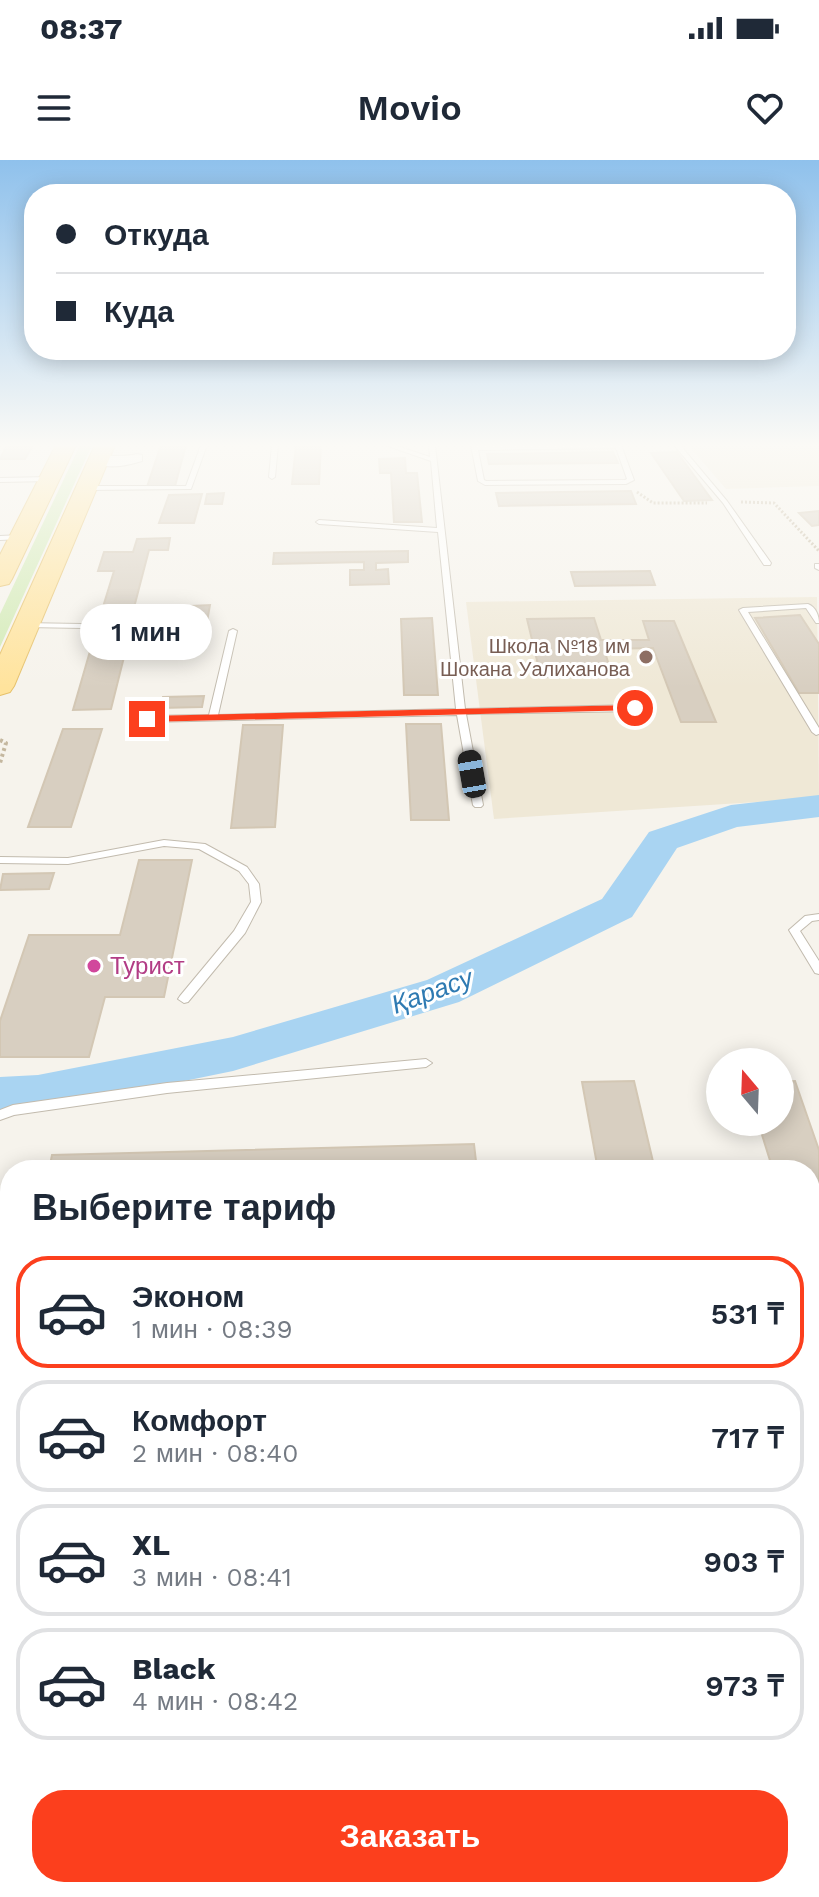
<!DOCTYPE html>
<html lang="ru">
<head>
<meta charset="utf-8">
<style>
	:root { --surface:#fff; --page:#f2f2f3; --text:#1f2937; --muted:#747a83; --line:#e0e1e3; --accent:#fc3f1d }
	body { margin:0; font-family:"Work Sans",sans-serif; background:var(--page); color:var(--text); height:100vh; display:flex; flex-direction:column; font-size:30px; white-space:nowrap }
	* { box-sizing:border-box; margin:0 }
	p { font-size:26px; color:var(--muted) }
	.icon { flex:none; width:44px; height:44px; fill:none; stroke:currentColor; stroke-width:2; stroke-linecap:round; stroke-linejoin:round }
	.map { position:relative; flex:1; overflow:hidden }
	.side { position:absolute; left:0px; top:1000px; width:820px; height:738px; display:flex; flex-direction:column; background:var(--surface); border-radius:32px 32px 0 0; box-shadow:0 4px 20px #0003 }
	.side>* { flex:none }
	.top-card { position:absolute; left:24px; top:24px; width:772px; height:176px; border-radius:32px; box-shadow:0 4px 20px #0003; display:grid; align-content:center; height:176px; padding:0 32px; background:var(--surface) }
	.needle { width:52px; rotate:341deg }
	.fabs { position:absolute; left:706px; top:888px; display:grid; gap:16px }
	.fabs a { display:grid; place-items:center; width:88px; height:88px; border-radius:50%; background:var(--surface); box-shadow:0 4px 20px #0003; font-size:40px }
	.end { position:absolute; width:36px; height:36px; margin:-18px; border:10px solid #fc3f1d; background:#fff; box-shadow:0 0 0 4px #fff }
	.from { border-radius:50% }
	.bubble { position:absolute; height:56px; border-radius:28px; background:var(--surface); box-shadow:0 4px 20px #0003; font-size:26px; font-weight:600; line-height:56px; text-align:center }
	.car { position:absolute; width:24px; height:48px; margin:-24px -12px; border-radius:10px; box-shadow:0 0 6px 2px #0007; background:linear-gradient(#222 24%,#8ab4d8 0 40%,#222 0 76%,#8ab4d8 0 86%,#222 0) }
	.top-card b { display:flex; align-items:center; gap:28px; height:76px; font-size:30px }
	.top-card b+b { border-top:2px solid var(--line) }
	.top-card i { width:20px; height:20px; background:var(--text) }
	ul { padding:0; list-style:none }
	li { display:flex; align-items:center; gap:24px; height:112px; margin:0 16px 12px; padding:0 16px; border:4px solid var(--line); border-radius:32px }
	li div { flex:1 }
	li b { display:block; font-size:30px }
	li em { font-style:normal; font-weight:600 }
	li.on { border-color:var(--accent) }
	li>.icon { width:72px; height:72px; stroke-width:1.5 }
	h2 { padding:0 32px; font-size:36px; line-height:96px }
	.cta { display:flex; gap:16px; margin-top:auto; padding:16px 32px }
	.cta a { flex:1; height:92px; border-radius:32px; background:var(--accent); color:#fff; font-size:32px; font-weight:600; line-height:92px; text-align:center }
	.status { display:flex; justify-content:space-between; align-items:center; height:56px; padding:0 40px; background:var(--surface); direction:ltr }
	.status svg { height:22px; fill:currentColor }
	header { display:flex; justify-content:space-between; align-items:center; height:104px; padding:0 32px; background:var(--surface); font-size:36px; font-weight:600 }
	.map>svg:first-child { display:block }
	.education { fill:#efe8d6 }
	.green { fill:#d2eab5 }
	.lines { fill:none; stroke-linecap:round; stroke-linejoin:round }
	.river { fill:#a9d4f2; fill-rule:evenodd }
	.building { fill:#d8cfc1; stroke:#d3c7b4; stroke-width:2 }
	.service-casing { stroke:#c2bbae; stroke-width:2 }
	.minor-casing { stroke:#c2bbae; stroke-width:2 }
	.tertiary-casing { stroke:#c2bbae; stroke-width:2 }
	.primary-casing { stroke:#e6c16a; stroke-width:2 }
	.path-far1 { stroke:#c4b79f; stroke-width:3; stroke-dasharray:2 2; stroke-linecap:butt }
	.path { stroke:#c4b79f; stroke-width:4; stroke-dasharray:3 3; stroke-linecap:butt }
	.service { fill:#fff; fill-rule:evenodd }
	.minor { fill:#fff; fill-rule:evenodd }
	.tertiary { fill:#fff; fill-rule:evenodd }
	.primary { fill:#ffe39c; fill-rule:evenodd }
	.route { fill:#fc3f1d }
	.education-dot { fill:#8d6e63; stroke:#fff; stroke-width:3 }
	.hotel-dot { fill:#d1479c; stroke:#fff; stroke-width:3 }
	.labels { text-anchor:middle; stroke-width:6; stroke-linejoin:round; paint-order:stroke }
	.far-education-label { font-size:20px; fill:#785e54; stroke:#fff; text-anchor:end }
	.hotel-label { font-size:24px; fill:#b23c85; stroke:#fff; text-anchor:start }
	.water-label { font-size:26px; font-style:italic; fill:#2e7ab2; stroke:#fff }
</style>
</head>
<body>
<div class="status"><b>08:37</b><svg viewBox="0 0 49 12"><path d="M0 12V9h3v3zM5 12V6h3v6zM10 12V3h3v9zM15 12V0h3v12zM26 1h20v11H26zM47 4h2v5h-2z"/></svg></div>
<header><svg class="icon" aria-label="menu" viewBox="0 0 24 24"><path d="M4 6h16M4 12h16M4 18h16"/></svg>Movio<svg class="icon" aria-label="heart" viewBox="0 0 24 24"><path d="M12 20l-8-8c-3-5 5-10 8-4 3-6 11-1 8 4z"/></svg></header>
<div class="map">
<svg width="819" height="1737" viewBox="0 0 819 1737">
	<rect width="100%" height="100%" fill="#f6f3ec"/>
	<g class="education">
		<polygon points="688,285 819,285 819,326 726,329"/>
		<polygon points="817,437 819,638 494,659 466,442"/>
	</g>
	<polygon class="green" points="80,285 92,285 0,487 0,454"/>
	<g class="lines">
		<polygon class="river" points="819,635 819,657 737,667 677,688 632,757 459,842 233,911 38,951 0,953 0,917 38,915 233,877 427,820 602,739 649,672 731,645"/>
	</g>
	<g class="building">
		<polygon points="7,285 33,285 25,299 0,299"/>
		<polygon points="161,285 186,285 175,326 147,327"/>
		<polygon points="296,285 321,285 319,324 292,324"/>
		<polygon points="613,292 618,303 489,304 487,294"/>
		<polygon points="677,292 712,340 684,341 651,293"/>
		<polygon points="405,298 406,313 417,313 422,362 394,362 391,313 380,313 379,299"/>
		<polygon points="631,331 636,344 499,346 496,333"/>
		<polygon points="224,333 222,344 205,344 207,334"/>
		<polygon points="202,334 194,363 159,363 169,335"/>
		<polygon points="819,351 819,365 812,366 799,353"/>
		<polygon points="170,378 168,390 149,390 131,459 99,460 114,411 98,411 104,392 133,392 137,379"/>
		<polygon points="408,391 408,402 376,403 376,410 388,409 389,424 350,425 350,410 364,410 364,402 273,404 274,393"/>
		<polygon points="650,411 655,425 575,426 571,412"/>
		<polygon points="210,445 206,467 167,468 171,447"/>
		<polygon points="800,455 819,484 819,533 799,533 755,458"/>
		<polygon points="432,458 438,535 404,535 401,459"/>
		<polygon points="594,458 601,480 649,480 643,461 674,461 716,562 681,562 653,488 604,489 612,515 541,517 527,459"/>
		<polygon points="130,473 111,549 73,550 95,474"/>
		<polygon points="204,536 202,547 160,548 163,537"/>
		<polygon points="406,564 441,564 449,660 411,660"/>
		<polygon points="243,565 283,565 275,667 231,668"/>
		<polygon points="63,569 102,569 71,667 28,667"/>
		<polygon points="139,700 192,700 164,837 105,837 89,897 0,897 0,861 29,775 120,775"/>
		<polygon points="54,713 49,729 0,730 3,714"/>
		<polygon points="634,921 655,1010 598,1010 582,922"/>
		<polygon points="795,921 819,990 819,1082 810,1082 810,1010 773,1010 758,962 780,962 780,922"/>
		<polygon points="474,984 477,1010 49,1010 52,995"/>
		<polygon points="810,1167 816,1167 819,1181 819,1246 810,1246"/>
		<rect x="810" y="1253" width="9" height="40"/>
		<polygon points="10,1559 10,1675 0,1675 0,1560"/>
	</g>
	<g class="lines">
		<defs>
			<g id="service">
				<polygon points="201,285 207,285 191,329 85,330 82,328 85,326 186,326"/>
				<polygon points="272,285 278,285 275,317 272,319 269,317"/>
				<polygon points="385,285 394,285 430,297 429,285 435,285 465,549 635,545 639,548 635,551 466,554 483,645 481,647 475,647 473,645 457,555 147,562 143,559 147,556 209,555 229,471 233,469 237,471 218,555 456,549 438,372 319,364 316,362 319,360 437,368 431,301"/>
				<path d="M471,285h150l13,35 -8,4 -141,1 -7,-4zM616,288l11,31 -2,1 -139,1 -2,-1 -6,-30z"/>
				<polygon points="674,285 680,285 727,341 771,403 770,405 764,405 723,343"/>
				<polygon points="0,318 50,317 53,319 50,321 0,322"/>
				<polygon points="0,376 21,375 24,377 21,379 0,380"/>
				<polygon points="815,404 819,404 819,410 815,408"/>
				<path d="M808,444c8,3 11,12 11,19h-3l-10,-15 -58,4 71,116v6l-3,1 -4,-3 -73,-122 4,-2z"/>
				<polygon points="23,463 140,465 144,467 140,469 26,467 23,467"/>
				<polygon points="164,680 205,684 247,707 259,724 261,742 245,773 188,842 184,843 178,839 180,836 234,771 251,742 249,724 239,711 199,689 164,686 68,704 0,703 0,697 68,698"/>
				<polygon points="819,754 819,760 812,761 800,771 819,801 819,814 815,813 789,770 805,756"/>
				<polygon points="426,899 432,903 426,907 167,933 14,955 0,960 0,950 13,945 167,923"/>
				<polygon points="7,1069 10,1070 10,1086 5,1098 0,1100 0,1075 2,1071"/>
				<rect x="0" y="1465" width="10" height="18"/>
			</g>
			<path id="minor" d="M137,294l5,1v6c-16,5 -38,9 -52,0 11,-8 33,-3 47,-7z"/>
			<g id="tertiary">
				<polygon points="810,1682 819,1682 819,1736 810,1736 790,1728 810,1728"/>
				<polygon points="0,1694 10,1694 10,1728 35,1728 31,1737 0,1737"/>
			</g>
			<g id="primary">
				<polygon points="56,285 76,285 12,419 9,424 0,426 0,395"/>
				<polygon points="95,285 115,285 14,526 10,532 0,535 0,495"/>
			</g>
		</defs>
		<use href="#service" class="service-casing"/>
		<use href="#minor" class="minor-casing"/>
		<use href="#tertiary" class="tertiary-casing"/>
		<use href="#primary" class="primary-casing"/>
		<g class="path-far1">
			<polyline points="637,332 653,343 707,343"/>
			<polyline points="741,342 774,343 819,391"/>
		</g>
		<polyline class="path" points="0,580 6,583 0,603"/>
		<use href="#service" class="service"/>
		<use href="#minor" class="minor"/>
		<use href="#tertiary" class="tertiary"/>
		<use href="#primary" class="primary"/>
	</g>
	<linearGradient id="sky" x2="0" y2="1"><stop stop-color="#8fc1ec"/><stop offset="0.54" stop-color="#fbfaf6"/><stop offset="1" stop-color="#fbfaf6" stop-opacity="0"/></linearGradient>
	<rect width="819" height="528" fill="url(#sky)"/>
	<polygon class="route" points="635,545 639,550 147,562 142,559 147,556"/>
	<circle class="education-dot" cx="646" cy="497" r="8"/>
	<circle class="hotel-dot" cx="94" cy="806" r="8"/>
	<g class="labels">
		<g class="far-education-label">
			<text x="630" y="493">Школа №18 им<tspan x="630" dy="23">Шокана Уалиханова</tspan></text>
		</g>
		<g class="hotel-label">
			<text x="110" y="814">Турист</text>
		</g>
		<g class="water-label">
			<text transform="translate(432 831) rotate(-20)" y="9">Қарасу</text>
		</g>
	</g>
</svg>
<div class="fabs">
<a><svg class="needle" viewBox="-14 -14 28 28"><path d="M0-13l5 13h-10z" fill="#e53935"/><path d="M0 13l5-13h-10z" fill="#747a83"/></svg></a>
</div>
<i class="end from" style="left:635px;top:548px"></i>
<i class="end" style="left:147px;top:559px"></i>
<div class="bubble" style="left:80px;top:444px;width:132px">1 мин</div>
<i class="car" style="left:472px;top:614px;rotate:350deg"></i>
<div class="top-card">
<b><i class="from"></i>Откуда</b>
<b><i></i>Куда</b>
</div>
<section class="side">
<h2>Выберите тариф</h2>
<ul>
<li class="on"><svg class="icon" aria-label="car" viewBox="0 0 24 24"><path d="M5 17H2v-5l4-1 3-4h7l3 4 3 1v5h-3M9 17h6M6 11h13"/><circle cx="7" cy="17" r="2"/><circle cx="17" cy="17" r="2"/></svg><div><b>Эконом</b><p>1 мин · 08:39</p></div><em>531 ₸</em></li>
<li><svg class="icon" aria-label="car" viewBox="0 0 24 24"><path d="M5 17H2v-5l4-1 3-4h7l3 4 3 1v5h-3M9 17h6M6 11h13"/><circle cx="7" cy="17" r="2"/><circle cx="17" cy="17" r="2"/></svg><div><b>Комфорт</b><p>2 мин · 08:40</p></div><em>717 ₸</em></li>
<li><svg class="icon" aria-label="car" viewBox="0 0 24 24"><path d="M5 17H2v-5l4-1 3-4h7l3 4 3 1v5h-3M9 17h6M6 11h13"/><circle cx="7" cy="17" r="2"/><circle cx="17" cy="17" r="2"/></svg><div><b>XL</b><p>3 мин · 08:41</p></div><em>903 ₸</em></li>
<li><svg class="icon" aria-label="car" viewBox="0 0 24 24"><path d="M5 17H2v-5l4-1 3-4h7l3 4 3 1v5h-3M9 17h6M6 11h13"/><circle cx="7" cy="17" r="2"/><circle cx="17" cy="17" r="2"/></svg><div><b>Black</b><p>4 мин · 08:42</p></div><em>973 ₸</em></li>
</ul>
<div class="cta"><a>Заказать</a></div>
</section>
</div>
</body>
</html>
